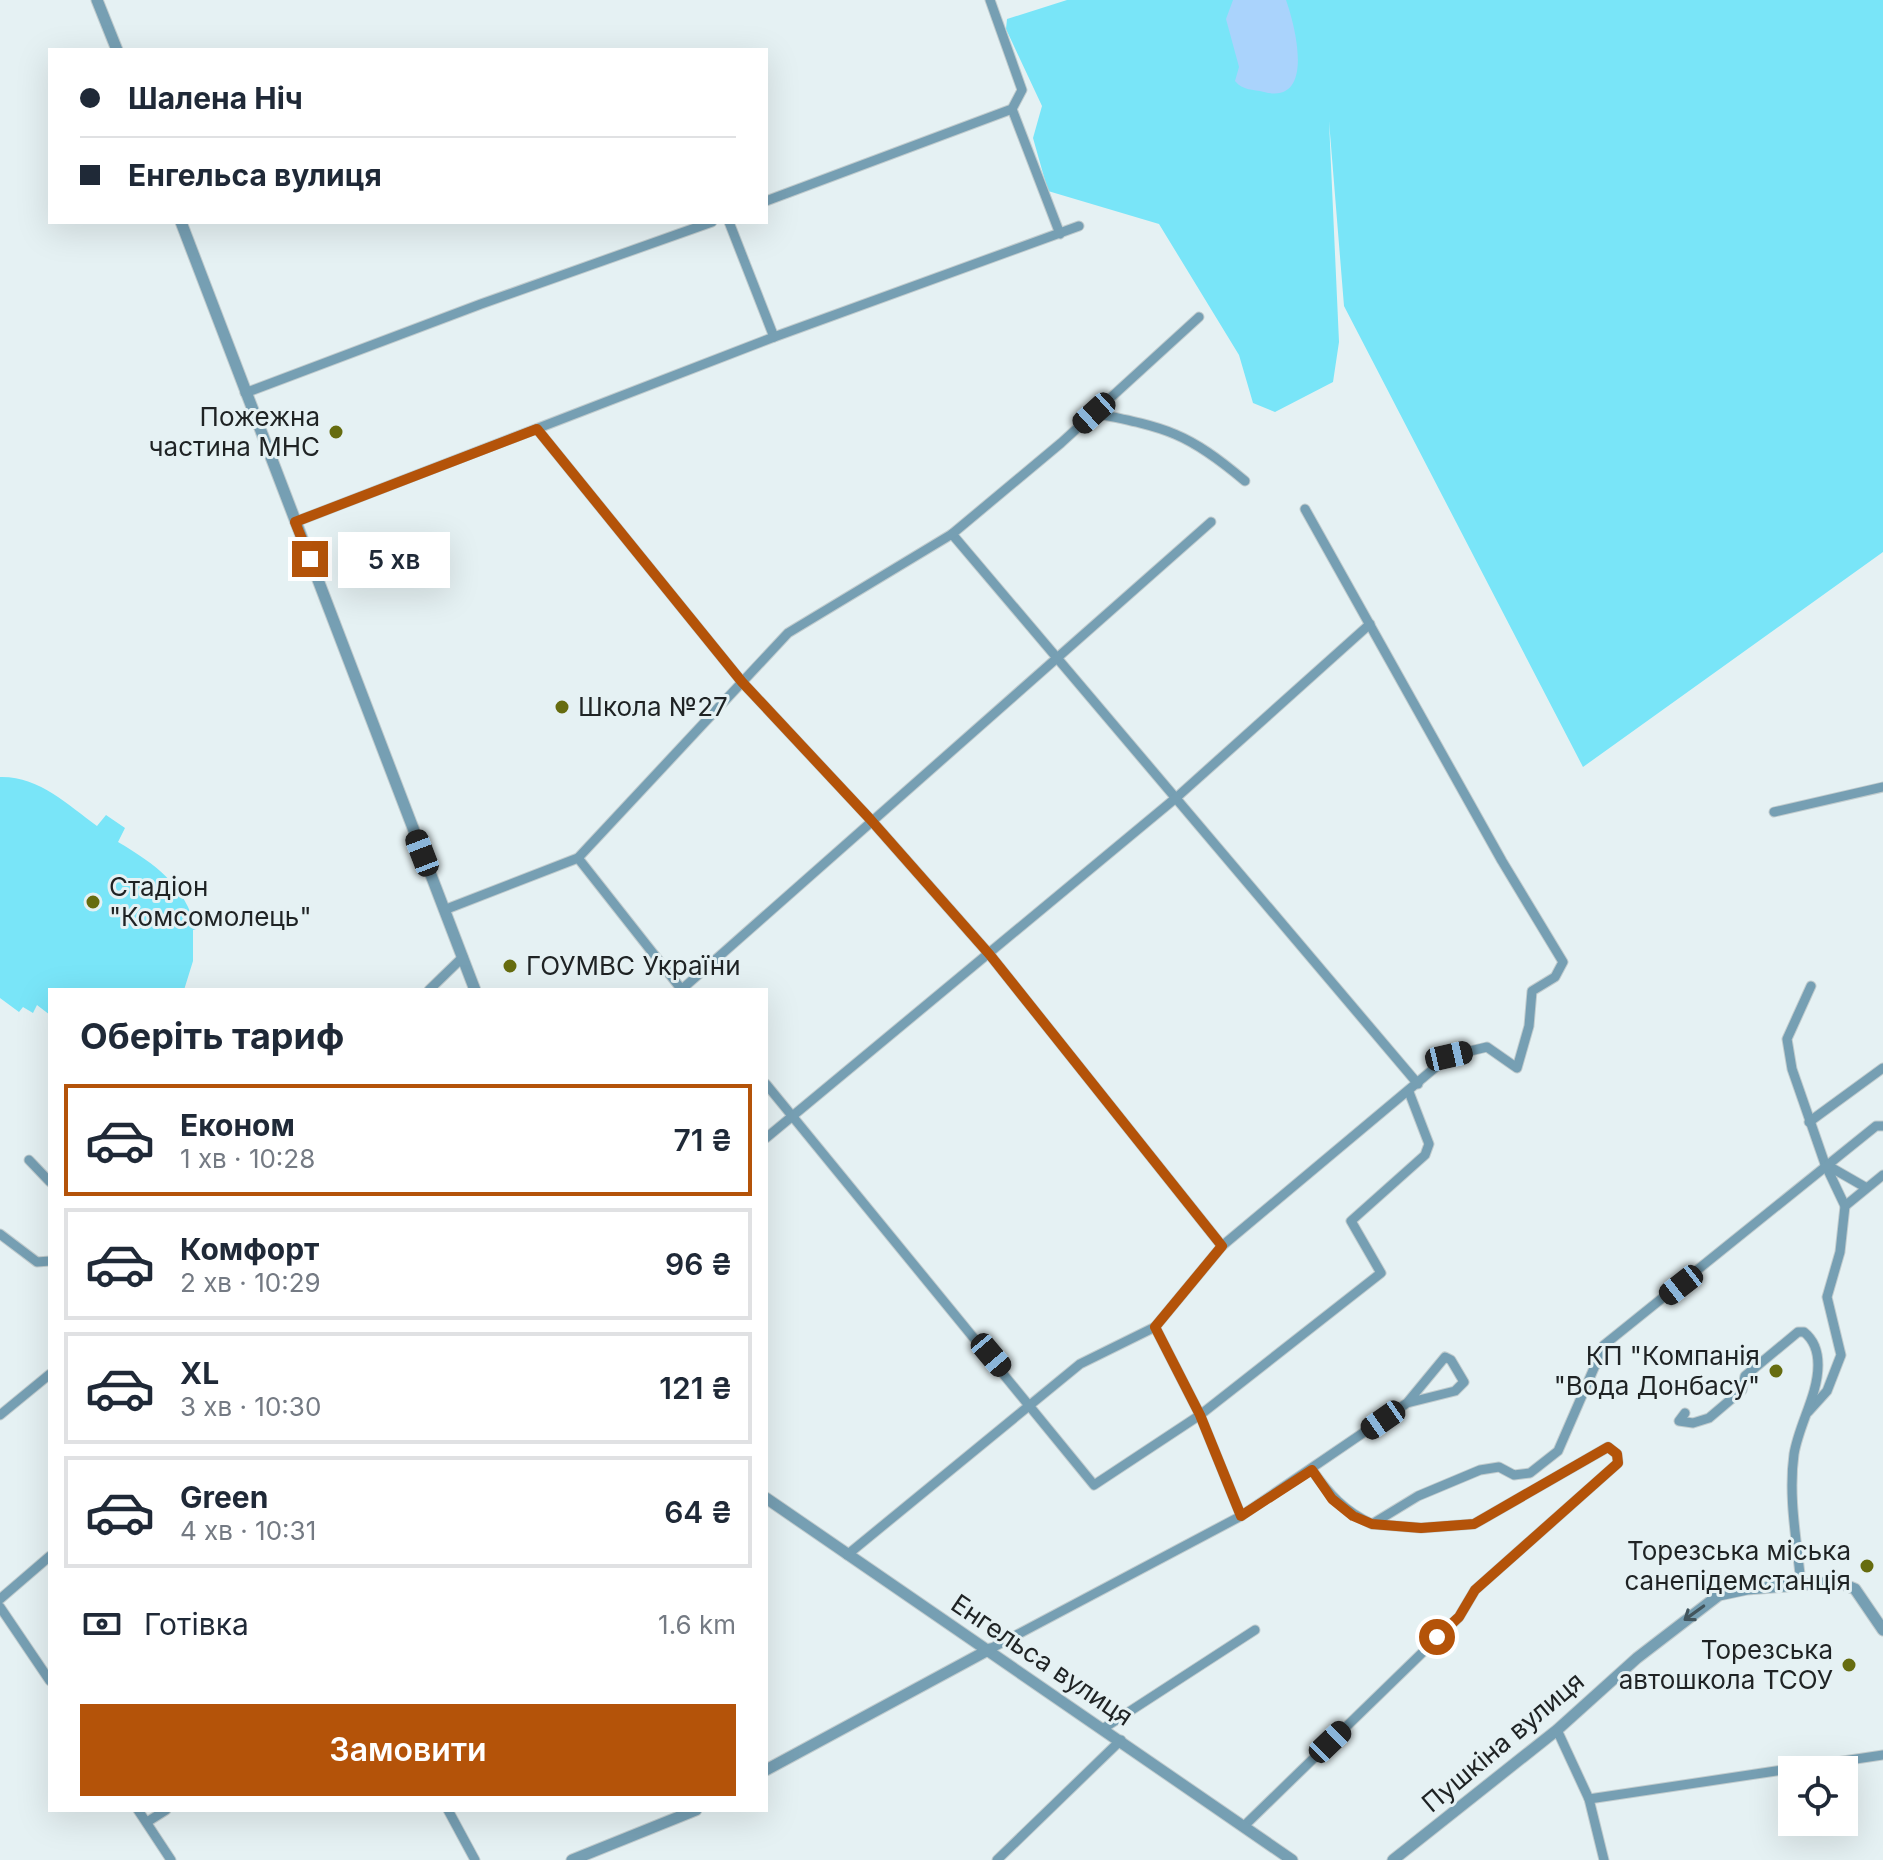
<!DOCTYPE html>
<html lang="uk">
<head>
<meta charset="utf-8">
<style>
	:root { --surface:#fff; --page:#f2f2f3; --text:#1f2937; --muted:#747a83; --line:#e0e1e3; --accent:#b45309 }
	body { margin:0; font-family:Inter,sans-serif; background:var(--page); color:var(--text); height:100vh; display:flex; flex-direction:column; font-size:30px; white-space:nowrap }
	* { box-sizing:border-box; margin:0 }
	p { font-size:26px; color:var(--muted) }
	.icon { flex:none; width:44px; height:44px; fill:none; stroke:currentColor; stroke-width:2; stroke-linecap:round; stroke-linejoin:round }
	.map { position:relative; flex:1; overflow:hidden }
	.sheet { position:absolute; left:48px; top:988px; width:720px; height:824px; display:flex; flex-direction:column; background:var(--surface); border-radius:0px; box-shadow:0 8px 32px #0002 }
	.sheet>* { flex:none }
	.hud { position:absolute; left:48px; top:48px; width:720px; height:176px; border-radius:0px; box-shadow:0 8px 32px #0002; display:grid; align-content:center; height:176px; padding:0 32px; background:var(--surface) }
	.tools { position:absolute; left:1778px; top:1756px; display:grid; gap:16px }
	.tools a { display:grid; place-items:center; width:80px; height:80px; border-radius:0px; background:var(--surface); box-shadow:0 8px 32px #0002; font-size:40px }
	.end { position:absolute; width:36px; height:36px; margin:-18px; border:10px solid #b45309; background:#fff; box-shadow:0 0 0 4px #fff }
	.from { border-radius:50% }
	.bubble { position:absolute; height:56px; border-radius:0px; background:var(--surface); box-shadow:0 8px 32px #0002; font-size:26px; font-weight:600; line-height:56px; text-align:center }
	.car { position:absolute; width:24px; height:48px; margin:-24px -12px; border-radius:10px; box-shadow:0 0 6px 2px #0007; background:linear-gradient(#222 24%,#8ab4d8 0 40%,#222 0 76%,#8ab4d8 0 86%,#222 0) }
	.hud b { display:flex; align-items:center; gap:28px; height:76px; font-size:30px }
	.hud b+b { border-top:2px solid var(--line) }
	.hud i { width:20px; height:20px; background:var(--text) }
	ul { padding:0; list-style:none }
	li { display:flex; align-items:center; gap:24px; height:112px; margin:0 16px 12px; padding:0 16px; border:4px solid var(--line); border-radius:0px }
	li div { flex:1 }
	li b { display:block; font-size:30px }
	li em { font-style:normal; font-weight:600 }
	li.on { border-color:var(--accent) }
	li>.icon { width:72px; height:72px; stroke-width:1.5 }
	h2 { padding:0 32px; font-size:36px; line-height:96px }
	.pay { display:flex; align-items:center; gap:20px; height:88px; padding:0 32px; font-size:30px }
	.pay p { margin-inline-start:auto }
	.cta { display:flex; gap:16px; margin-top:auto; padding:16px 32px }
	.cta a { flex:1; height:92px; border-radius:0px; background:var(--accent); color:#fff; font-size:32px; font-weight:600; line-height:92px; text-align:center }
	.map>svg:first-child { display:block }
	.green { fill:#79e5f8 }
	.water { fill:#aad3fc }
	.lines { fill:none; stroke-linecap:round; stroke-linejoin:round }
	.minor-casing { stroke:#c1ccce; stroke-width:11 }
	.tertiary-casing { stroke:#c1ccce; stroke-width:13 }
	.minor { stroke:#769fb3; stroke-width:9 }
	.tertiary { stroke:#769fb3; stroke-width:11 }
	.oneway { stroke:#42555d }
	.route { stroke:#b45309; stroke-width:10 }
	.poi-dot { fill:#666c0f; stroke:#e5f1f3; stroke-width:3 }
	.labels { text-anchor:middle; stroke-width:6; stroke-linejoin:round; paint-order:stroke }
	.poi-label { font-size:26px; fill:#1f2324; stroke:#e5f1f3; text-anchor:end }
	.street-label { font-size:26px; fill:#1f2324; stroke:#e5f1f3 }
</style>
</head>
<body>
<div class="map">
<svg width="1883" height="1860" viewBox="0 0 1883 1860">
	<rect width="100%" height="100%" fill="#e5f1f3"/>
	<g class="green">
		<polygon points="1067,0 1883,0 1883,552 1583,767 1344,306 1329,121 1339,342 1333,382 1275,412 1253,403 1239,355 1159,224 1048,191 1033,138 1042,106 1006,29 1007,19"/>
		<path d="M0,777c39,-1 68,28 97,49l9,-11 19,13 -7,14c37,22 67,43 78,87l-3,1v31l-9,29h-134v25l-13,-10 -4,8 -10,-6 -4,5 -19,-14z"/>
	</g>
	<path class="water" d="M1233,0h53c10,28 29,105 -22,92 -11,-3 -21,-1 -29,-11l4,-14 -13,-48z"/>
	<g class="lines">
		<defs>
			<g id="minor">
				<polyline points="1012,109 1060,234"/>
				<polyline points="766,201 1012,109 1022,90 990,0"/>
				<polyline points="729,222 774,337"/>
				<polyline points="245,393 481,304 712,222"/>
				<path d="M1094,413c73,15 93,19 151,68"/>
				<polyline points="537,429 742,682 870,819 990,955 1222,1246"/>
				<polyline points="295,522 774,337 1079,226"/>
				<polyline points="952,534 1418,1084"/>
				<polyline points="1774,812 1883,787"/>
				<polyline points="578,858 682,990"/>
				<polyline points="444,910 578,858 788,633 952,534 1061,443 1199,317"/>
				<polyline points="1811,986 1787,1039 1792,1069 1825,1164"/>
				<polyline points="429,990 463,957"/>
				<polyline points="681,990 1211,522"/>
				<polyline points="766,1084 1094,1485 1200,1415 1381,1273 1351,1221 1425,1155 1429,1144 1409,1092"/>
				<polyline points="1809,1122 1883,1068"/>
				<polyline points="766,1138 1177,797 1370,624"/>
				<polyline points="29,1160 50,1182"/>
				<polyline points="1845,1206 1883,1175"/>
				<polyline points="0,1234 37,1262 50,1261"/>
				<polyline points="1808,1412 1827,1391 1841,1355 1827,1297 1840,1252 1845,1206 1825,1164 1865,1187"/>
				<path d="M1685,1413l-6,8 14,2 16,-5 33,-28 3,-14 53,-44h6c10,8 14,20 14,33 0,30 -19,59 -24,89 -6,43 3,88 7,130"/>
				<polyline points="0,1415 50,1374"/>
				<path d="M1312,1470c17,24 32,41 60,54l46,-28 62,-26 19,-3 15,8 16,-2 28,-22 46,-106 272,-219h7"/>
				<polyline points="1241,1516 1200,1415 1155,1327 1222,1246 1449,1056 1487,1047 1517,1068 1529,1026 1532,991 1555,977 1563,962 1502,861 1305,509"/>
				<polyline points="847,1555 1080,1364 1155,1327"/>
				<polyline points="0,1599 50,1556"/>
				<polyline points="0,1607 50,1681"/>
				<polyline points="990,1649 1241,1516 1407,1403 1455,1391 1464,1382 1451,1360 1445,1357 1407,1403"/>
				<polyline points="1104,1728 1255,1630"/>
				<polyline points="1557,1730 1589,1799 1604,1860"/>
				<polyline points="1589,1799 1883,1755"/>
				<polyline points="138,1810 171,1860"/>
				<polyline points="448,1810 475,1860"/>
				<polyline points="147,1822 166,1810"/>
				<polyline points="1244,1826 1459,1617 1475,1590 1618,1463 1617,1454 1608,1447 1474,1524 1421,1528 1372,1524"/>
				<polyline points="997,1860 1121,1740"/>
			</g>
			<g id="tertiary">
				<polyline points="97,0 117,50"/>
				<polyline points="181,222 475,990"/>
				<polyline points="766,1498 1292,1860"/>
				<polyline points="766,1770 990,1649"/>
				<polyline points="572,1860 696,1810"/>
				<polyline points="1393,1860 1557,1730 1637,1658 1719,1595 1747,1589 1838,1582 1855,1589 1883,1630"/>
			</g>
		</defs>
		<use href="#minor" class="minor-casing"/>
		<use href="#tertiary" class="tertiary-casing"/>
		<use href="#minor" class="minor"/>
		<use href="#tertiary" class="tertiary"/>
	</g>
	<defs><path id="oneway-shaft" d="M-6 0H5M1.5-3L5.5 0L1.5 3" fill="none" stroke-width="1.6" stroke-linecap="round" stroke-linejoin="round" transform="scale(2)"/></defs>
	<use class="oneway" href="#oneway-shaft" transform="translate(1694 1613) rotate(144)"/>
	<g class="lines">
		<polyline class="route" points="310,559 295,522 537,429 742,682 870,819 990,955 1222,1246 1155,1327 1200,1415 1241,1516 1312,1470 1332,1499 1353,1516 1372,1524 1421,1528 1474,1524 1608,1447 1617,1454 1618,1463 1475,1590 1459,1617 1437,1637"/>
	</g>
	<g class="poi-dot">
		<circle cx="336" cy="432" r="8"/>
		<circle cx="562" cy="707" r="8"/>
		<circle cx="93" cy="902" r="8"/>
		<circle cx="510" cy="966" r="8"/>
		<circle cx="1776" cy="1371" r="8"/>
		<circle cx="1867" cy="1566" r="8"/>
		<circle cx="1849" cy="1665" r="8"/>
	</g>
	<g class="labels">
		<g class="poi-label">
			<text x="320" y="426">Пожежна<tspan x="320" dy="30">частина МНС</tspan></text>
			<text x="578" y="716" text-anchor="start">Школа №27</text>
			<text x="109" y="896" text-anchor="start">Стадіон<tspan x="109" dy="30">"Комсомолець"</tspan></text>
			<text x="526" y="975" text-anchor="start">ГОУМВС України</text>
			<text x="1760" y="1365">КП "Компанія<tspan x="1760" dy="30">"Вода Донбасу"</tspan></text>
			<text x="1851" y="1560">Торезська міська<tspan x="1851" dy="30">санепідемстанція</tspan></text>
			<text x="1833" y="1659">Торезська<tspan x="1833" dy="30">автошкола ТСОУ</tspan></text>
		</g>
		<g class="street-label">
			<text transform="translate(1042 1660) rotate(34)" y="9">Енгельса вулиця</text>
			<text transform="translate(1503 1742) rotate(-40)" y="9">Пушкіна вулиця</text>
		</g>
	</g>
</svg>
<div class="tools">
<a><svg class="icon" aria-label="locate" viewBox="0 0 24 24"><circle cx="12" cy="12" r="6"/><path d="M12 2v4M12 18v4M2 12h4M18 12h4"/></svg></a>
</div>
<i class="end from" style="left:1437px;top:1637px"></i>
<i class="end" style="left:310px;top:559px"></i>
<div class="bubble" style="left:338px;top:532px;width:112px">5 хв</div>
<i class="car" style="left:1094px;top:413px;rotate:228deg"></i>
<i class="car" style="left:422px;top:853px;rotate:339deg"></i>
<i class="car" style="left:1449px;top:1056px;rotate:77deg"></i>
<i class="car" style="left:1681px;top:1285px;rotate:232deg"></i>
<i class="car" style="left:991px;top:1355px;rotate:140deg"></i>
<i class="car" style="left:1383px;top:1420px;rotate:235deg"></i>
<i class="car" style="left:1330px;top:1742px;rotate:46deg"></i>
<div class="hud">
<b><i class="from"></i>Шалена Нiч</b>
<b><i></i>Енгельса вулиця</b>
</div>
<section class="sheet">
<h2>Оберіть тариф</h2>
<ul>
<li class="on"><svg class="icon" aria-label="car" viewBox="0 0 24 24"><path d="M5 17H2v-5l4-1 3-4h7l3 4 3 1v5h-3M9 17h6M6 11h13"/><circle cx="7" cy="17" r="2"/><circle cx="17" cy="17" r="2"/></svg><div><b>Економ</b><p>1 хв · 10:28</p></div><em>71 ₴</em></li>
<li><svg class="icon" aria-label="car" viewBox="0 0 24 24"><path d="M5 17H2v-5l4-1 3-4h7l3 4 3 1v5h-3M9 17h6M6 11h13"/><circle cx="7" cy="17" r="2"/><circle cx="17" cy="17" r="2"/></svg><div><b>Комфорт</b><p>2 хв · 10:29</p></div><em>96 ₴</em></li>
<li><svg class="icon" aria-label="car" viewBox="0 0 24 24"><path d="M5 17H2v-5l4-1 3-4h7l3 4 3 1v5h-3M9 17h6M6 11h13"/><circle cx="7" cy="17" r="2"/><circle cx="17" cy="17" r="2"/></svg><div><b>XL</b><p>3 хв · 10:30</p></div><em>121 ₴</em></li>
<li><svg class="icon" aria-label="car" viewBox="0 0 24 24"><path d="M5 17H2v-5l4-1 3-4h7l3 4 3 1v5h-3M9 17h6M6 11h13"/><circle cx="7" cy="17" r="2"/><circle cx="17" cy="17" r="2"/></svg><div><b>Green</b><p>4 хв · 10:31</p></div><em>64 ₴</em></li>
</ul>
<div class="pay"><svg class="icon" aria-label="cash" viewBox="0 0 24 24"><path d="M3 7h18v10H3z"/><circle cx="12" cy="12" r="2"/></svg>Готівка<p>1.6 km</p></div>
<div class="cta"><a>Замовити</a></div>
</section>
</div>
</body>
</html>
